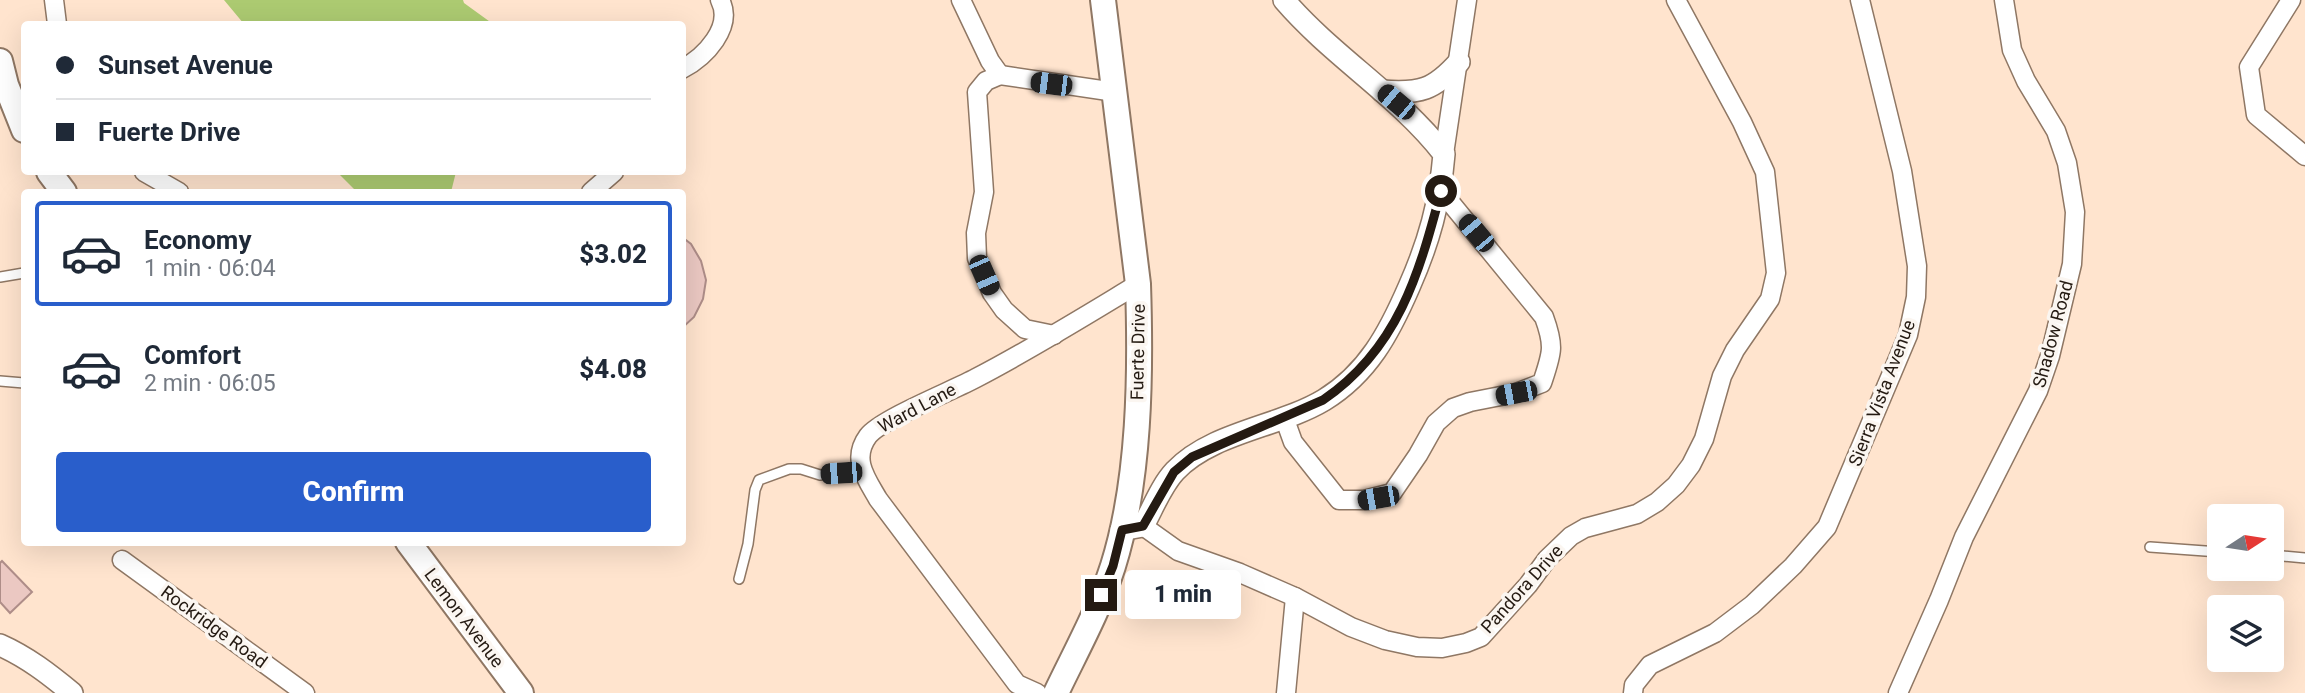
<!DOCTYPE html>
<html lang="en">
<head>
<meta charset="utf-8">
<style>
	:root { --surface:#fff; --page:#f6f6f7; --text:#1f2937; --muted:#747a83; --line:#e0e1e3; --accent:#295ecb }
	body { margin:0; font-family:Roboto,sans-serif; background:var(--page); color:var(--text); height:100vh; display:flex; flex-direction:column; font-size:26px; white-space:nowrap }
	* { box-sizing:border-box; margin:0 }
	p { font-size:23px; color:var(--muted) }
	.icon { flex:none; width:38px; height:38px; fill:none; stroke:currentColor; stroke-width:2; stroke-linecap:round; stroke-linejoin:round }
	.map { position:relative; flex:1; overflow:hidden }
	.details { position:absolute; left:21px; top:189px; width:665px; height:357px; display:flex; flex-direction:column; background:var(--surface); border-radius:7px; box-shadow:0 7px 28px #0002 }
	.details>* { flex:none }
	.guide { position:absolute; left:21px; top:21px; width:665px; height:154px; border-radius:7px; box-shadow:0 7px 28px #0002; display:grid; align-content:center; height:154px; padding:0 35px; background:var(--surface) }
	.needle { width:46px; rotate:78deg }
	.tools { position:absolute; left:2207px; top:504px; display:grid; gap:14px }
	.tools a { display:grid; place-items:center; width:77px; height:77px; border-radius:7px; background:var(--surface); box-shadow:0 7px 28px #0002; font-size:35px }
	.end { position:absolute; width:32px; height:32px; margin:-16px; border:9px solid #241a12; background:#fff; box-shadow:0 0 0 4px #fff }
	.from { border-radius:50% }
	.bubble { position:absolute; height:49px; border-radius:7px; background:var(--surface); box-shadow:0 7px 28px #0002; font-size:23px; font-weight:800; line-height:49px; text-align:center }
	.car { position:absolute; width:21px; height:42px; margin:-21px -10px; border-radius:9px; box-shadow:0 0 5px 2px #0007; background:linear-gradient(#222 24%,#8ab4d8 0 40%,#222 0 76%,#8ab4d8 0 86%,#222 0) }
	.guide b { display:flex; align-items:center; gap:24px; height:66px; font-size:26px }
	.guide b+b { border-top:2px solid var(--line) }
	.guide i { width:18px; height:18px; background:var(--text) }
	ul { padding:12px 0 0; list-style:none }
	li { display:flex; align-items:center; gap:21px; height:105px; margin:0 14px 10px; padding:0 21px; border:4px solid transparent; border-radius:7px }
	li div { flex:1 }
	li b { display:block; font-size:26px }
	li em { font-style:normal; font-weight:800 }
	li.on { border-color:var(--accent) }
	li>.icon { width:63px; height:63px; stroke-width:1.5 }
	.cta { display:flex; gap:14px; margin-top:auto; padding:14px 35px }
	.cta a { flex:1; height:80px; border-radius:7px; background:var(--accent); color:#fff; font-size:28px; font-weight:800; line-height:80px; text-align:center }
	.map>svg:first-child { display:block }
	.water { fill:#acca71 }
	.building { fill:#ebc8c2; stroke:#ae8d88; stroke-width:2 }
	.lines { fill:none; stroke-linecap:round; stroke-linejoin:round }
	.service-casing { stroke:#8f7764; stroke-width:12 }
	.minor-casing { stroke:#8f7764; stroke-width:21 }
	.tertiary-casing { stroke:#8f7764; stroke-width:24 }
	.secondary-casing { stroke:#8f7764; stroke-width:28 }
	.service { stroke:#fff; stroke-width:9 }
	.minor { stroke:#fff; stroke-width:18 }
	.tertiary { stroke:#fff; stroke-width:21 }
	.secondary { stroke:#fff; stroke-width:24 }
	.route { stroke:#241a12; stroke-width:9 }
	.labels { text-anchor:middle; stroke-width:7; stroke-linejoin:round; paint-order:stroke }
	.street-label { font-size:18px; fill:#241a12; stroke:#fbf6f1 }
</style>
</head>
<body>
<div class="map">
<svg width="2305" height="693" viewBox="0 0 2305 693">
	<rect width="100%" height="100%" fill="#ffe4ce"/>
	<g class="water">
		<polygon points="224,0 463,0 464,3 493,24 244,24"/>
		<polygon points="337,172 456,172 451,192 357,192"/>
	</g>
	<g class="building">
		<polygon points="682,237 691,244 701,261 706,280 703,299 694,317 682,328"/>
		<polygon points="2,561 32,592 10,613 0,602 0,563"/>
	</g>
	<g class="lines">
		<defs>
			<g id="service">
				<polyline points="0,277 24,273"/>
				<polyline points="0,381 24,383"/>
				<polyline points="2150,547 2219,552"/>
				<polyline points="2272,555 2305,558"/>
				<polyline points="739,579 748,544 755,490 759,480 789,469 801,469 820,475 862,472"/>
			</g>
			<g id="minor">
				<polyline points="54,0 57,24"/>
				<polyline points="961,0 990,61 1000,75"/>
				<polyline points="2291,0 2249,67 2256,115 2305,156"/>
				<path d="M682,69c23,-12 52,-42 38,-69"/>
				<polyline points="1000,75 986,81 977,92 984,192 976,233 977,258 992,293 1004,310 1025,329 1054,335"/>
				<polyline points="1000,75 1115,92"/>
				<polyline points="1444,154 1467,0"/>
				<polyline points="144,172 179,192"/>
				<polyline points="591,192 614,172"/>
				<path d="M1284,417l9,25 46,58h25l28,-7 26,-38 18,-32 17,-15 17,-6 46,-9 26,-10c10,-30 13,-36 2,-66l-103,-126"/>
				<polyline points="1143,526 1178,551 1240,573 1295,597 1351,627 1385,640 1417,647 1442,648 1466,643 1481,637 1528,585 1547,559 1571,536 1585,528 1637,514 1657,502 1676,485 1691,465 1704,439 1722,376 1735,350 1770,299 1776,273 1765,172 1742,122 1676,0"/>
				<polyline points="122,560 305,693"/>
				<path d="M1037,693l-20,-9 -139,-185c-12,-21 -27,-40 -10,-63 13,-17 86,-46 108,-58 56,-29 109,-62 162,-94"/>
				<polyline points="1286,693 1295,597"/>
				<polyline points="1633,693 1634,685 1650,665 1715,633 1752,605 1793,566 1827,527 1908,335 1916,297 1917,266 1902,171 1860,0"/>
				<polyline points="1898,693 1939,600 1964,537 2038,391 2050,356 2072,264 2075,212 2067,163 2056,131 2026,81 2012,50 2004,0"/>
			</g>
			<g id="tertiary">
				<path d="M1382,91c38,3 52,-1 77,-29"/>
				<path d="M1121,530l22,-4c10,-18 18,-40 32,-55 37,-39 104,-44 149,-71 44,-27 65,-67 85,-113 20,-45 31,-85 35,-133 -46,-59 -111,-97 -160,-154"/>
				<path d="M0,645c27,12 49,29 72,48"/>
			</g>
			<g id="secondary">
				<polyline points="0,61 6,85 24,130"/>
				<polyline points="49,172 64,192"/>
				<polyline points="408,542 521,693"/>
				<path d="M1056,693c20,-42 43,-83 57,-127 27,-86 28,-192 25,-282l-35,-284"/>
			</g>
		</defs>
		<use href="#service" class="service-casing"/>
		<use href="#minor" class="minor-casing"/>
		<use href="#tertiary" class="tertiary-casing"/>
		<use href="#secondary" class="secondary-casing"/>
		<use href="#service" class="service"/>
		<use href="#minor" class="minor"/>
		<use href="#tertiary" class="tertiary"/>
		<use href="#secondary" class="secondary"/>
	</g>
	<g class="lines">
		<path class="route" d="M1101,595l12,-29 9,-36 21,-4 31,-54 18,-15 131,-57c75,-51 96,-126 118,-209"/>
	</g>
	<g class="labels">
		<g class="street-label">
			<text transform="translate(2053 334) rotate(-75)" y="6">Shadow Road</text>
			<text transform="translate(1138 352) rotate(-89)" y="6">Fuerte Drive</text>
			<text transform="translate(1882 393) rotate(-69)" y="6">Sierra Vista Avenue</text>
			<text transform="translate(917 408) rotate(-28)" y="6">Ward Lane</text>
			<text transform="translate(1522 589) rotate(-48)" y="6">Pandora Drive</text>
			<text transform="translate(464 618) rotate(53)" y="6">Lemon Avenue</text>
			<text transform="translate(214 627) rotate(36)" y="6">Rockridge Road</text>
		</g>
	</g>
</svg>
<div class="tools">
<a><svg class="needle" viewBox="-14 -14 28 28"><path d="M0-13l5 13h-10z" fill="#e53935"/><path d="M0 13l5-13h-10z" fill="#747a83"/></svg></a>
<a><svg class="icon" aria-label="layers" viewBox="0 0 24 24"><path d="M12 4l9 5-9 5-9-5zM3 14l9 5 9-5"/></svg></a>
</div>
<i class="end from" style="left:1441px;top:191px"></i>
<i class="end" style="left:1101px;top:595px"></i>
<div class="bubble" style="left:1125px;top:570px;width:116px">1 min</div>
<i class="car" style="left:1051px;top:84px;rotate:277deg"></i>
<i class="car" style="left:1396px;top:102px;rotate:310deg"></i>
<i class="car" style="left:1476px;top:233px;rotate:320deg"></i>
<i class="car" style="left:984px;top:275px;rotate:156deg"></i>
<i class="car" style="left:1516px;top:393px;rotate:259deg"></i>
<i class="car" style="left:841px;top:473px;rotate:266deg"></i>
<i class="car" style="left:1378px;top:498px;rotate:260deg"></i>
<div class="guide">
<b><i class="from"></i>Sunset Avenue</b>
<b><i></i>Fuerte Drive</b>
</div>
<section class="details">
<ul>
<li class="on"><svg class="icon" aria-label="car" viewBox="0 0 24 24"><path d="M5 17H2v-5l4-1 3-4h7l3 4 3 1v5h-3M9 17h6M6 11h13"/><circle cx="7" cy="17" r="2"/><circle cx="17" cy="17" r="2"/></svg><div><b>Economy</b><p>1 min · 06:04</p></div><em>$3.02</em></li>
<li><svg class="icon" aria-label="car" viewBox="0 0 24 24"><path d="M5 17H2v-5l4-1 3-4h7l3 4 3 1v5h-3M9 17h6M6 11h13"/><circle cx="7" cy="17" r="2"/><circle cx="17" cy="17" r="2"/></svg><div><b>Comfort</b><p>2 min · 06:05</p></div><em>$4.08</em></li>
</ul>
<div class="cta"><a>Confirm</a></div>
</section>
</div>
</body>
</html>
